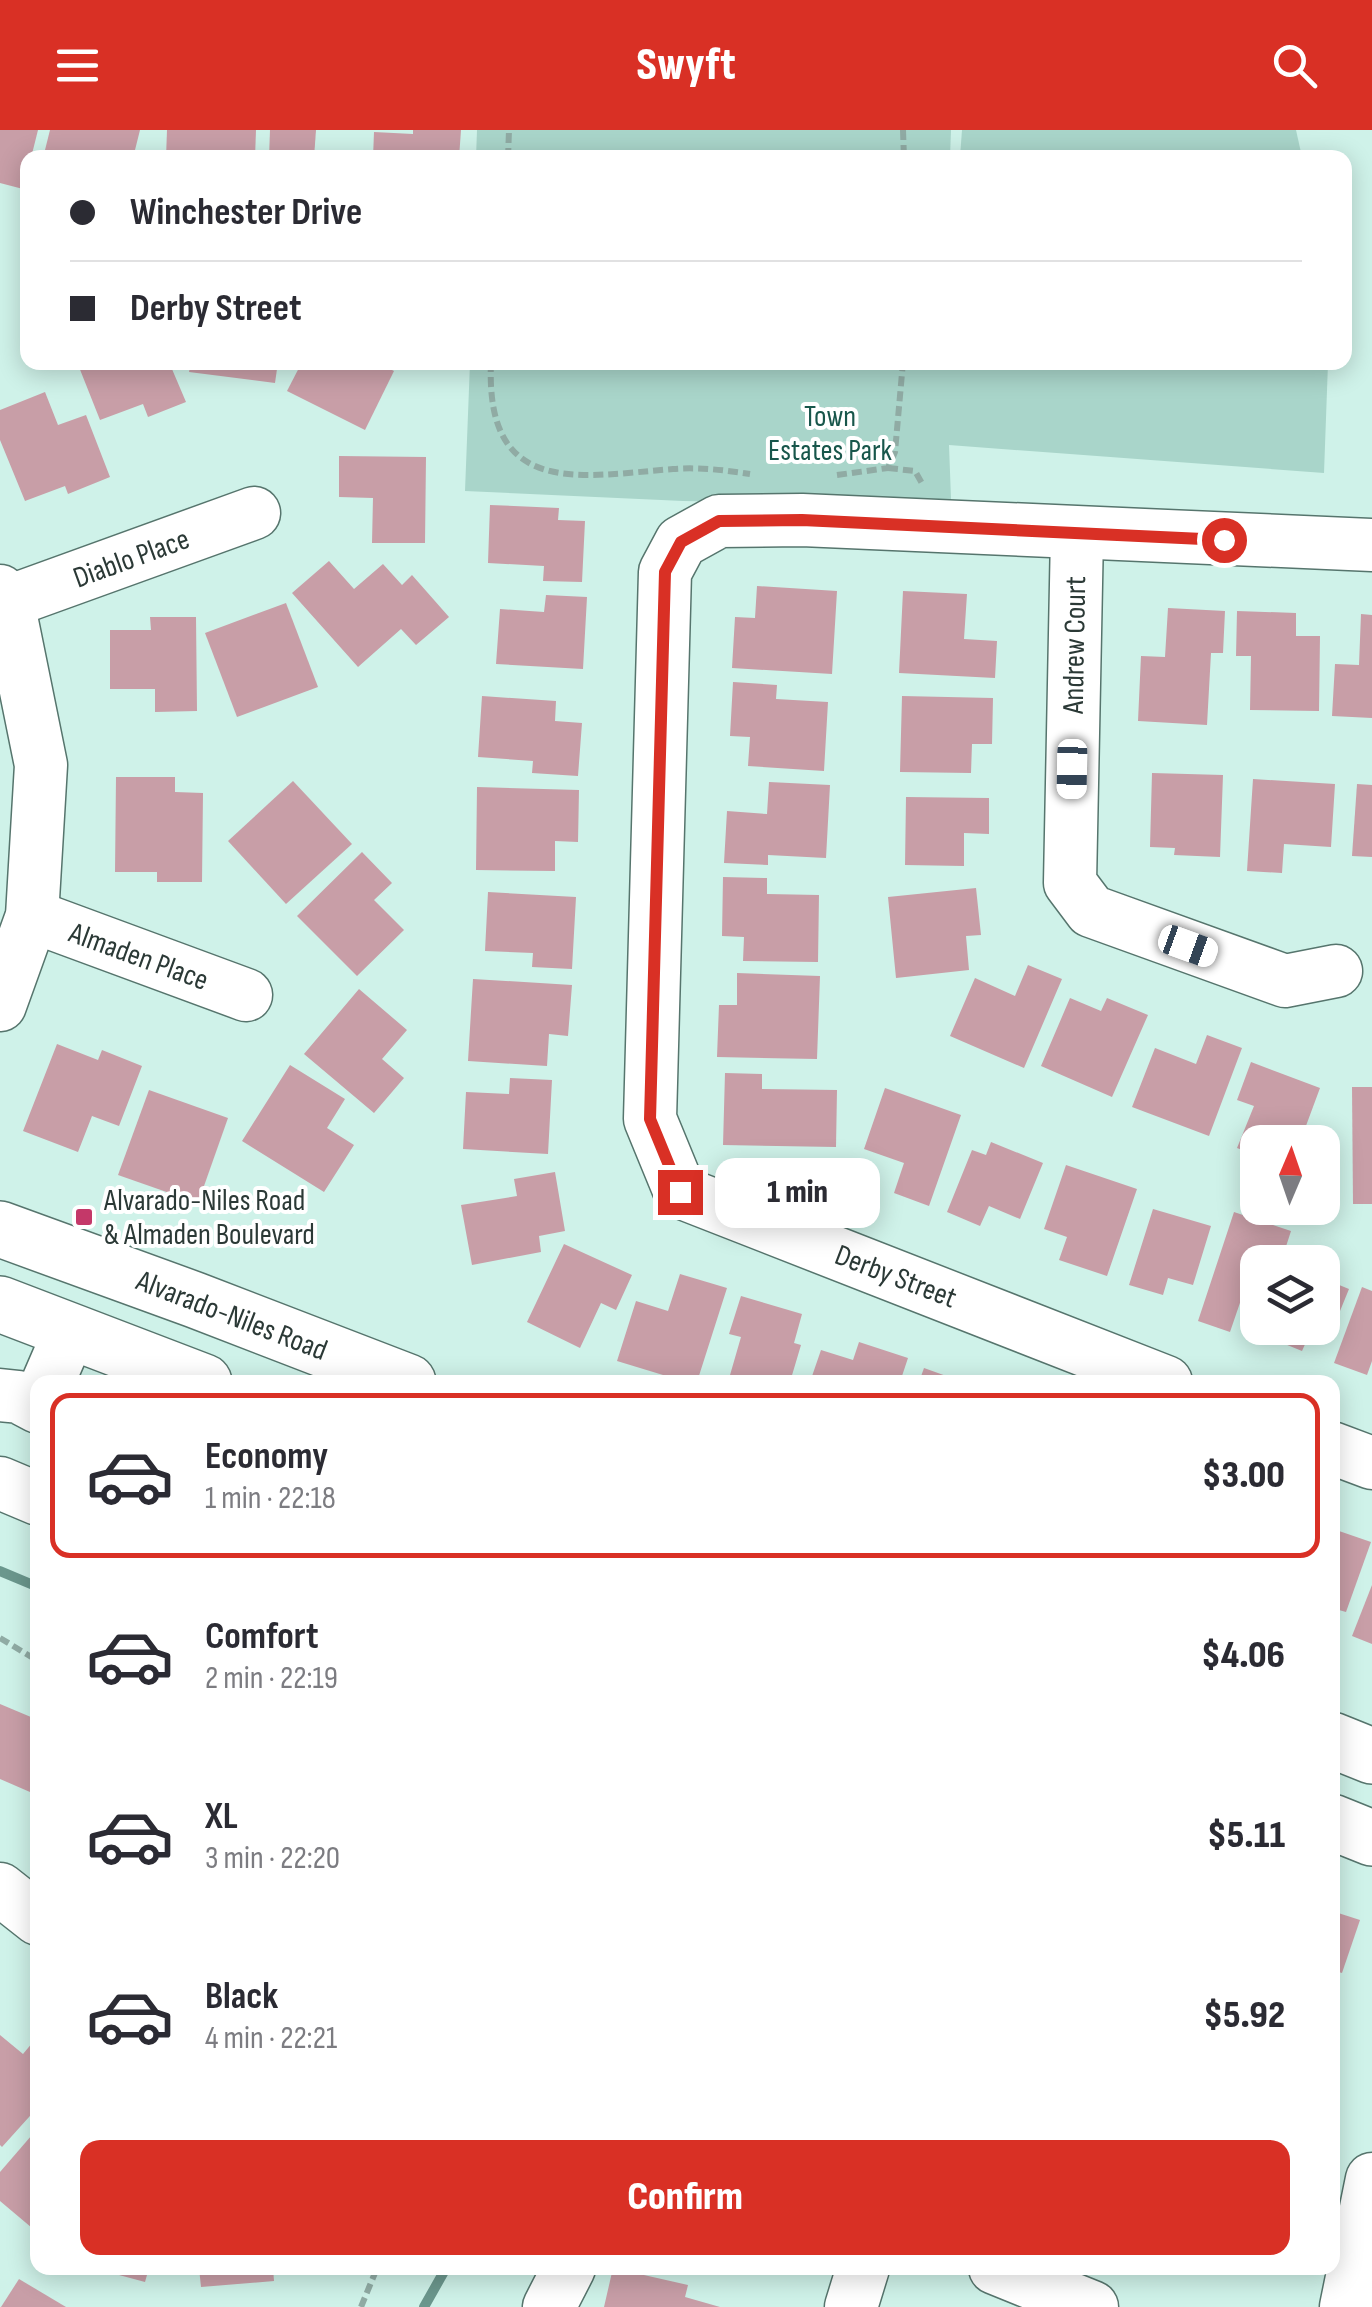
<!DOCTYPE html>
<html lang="en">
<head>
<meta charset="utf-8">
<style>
	:root { --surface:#fff; --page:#f7f7f7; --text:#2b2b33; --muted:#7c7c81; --line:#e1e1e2; --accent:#d93025 }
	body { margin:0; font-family:"Sofia Sans Condensed",sans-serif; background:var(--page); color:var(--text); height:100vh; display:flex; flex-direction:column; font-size:38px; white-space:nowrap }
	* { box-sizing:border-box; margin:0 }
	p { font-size:32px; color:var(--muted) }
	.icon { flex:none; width:55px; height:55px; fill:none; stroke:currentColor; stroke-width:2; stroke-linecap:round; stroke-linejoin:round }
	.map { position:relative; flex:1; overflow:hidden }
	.drawer { position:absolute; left:30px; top:1245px; width:1310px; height:900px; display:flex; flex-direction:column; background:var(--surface); border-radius:20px; box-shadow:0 5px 25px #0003 }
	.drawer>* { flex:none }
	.guide { position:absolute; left:20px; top:20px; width:1332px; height:220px; border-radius:20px; box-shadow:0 5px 25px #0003; display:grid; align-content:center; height:220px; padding:0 50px; background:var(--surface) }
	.needle { width:65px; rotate:2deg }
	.fabs { position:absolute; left:1240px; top:995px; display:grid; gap:20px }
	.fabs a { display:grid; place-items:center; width:100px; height:100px; border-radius:20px; background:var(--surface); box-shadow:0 5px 25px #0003; font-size:50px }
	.end { position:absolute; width:45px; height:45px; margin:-22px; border:12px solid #d93025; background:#fff; box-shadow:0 0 0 5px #fff }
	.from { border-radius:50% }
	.bubble { position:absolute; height:70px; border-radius:20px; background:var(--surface); box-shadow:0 5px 25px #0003; font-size:32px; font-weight:800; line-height:70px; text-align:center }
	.car { position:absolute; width:30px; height:60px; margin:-30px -15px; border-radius:12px; box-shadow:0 0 8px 2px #0007; background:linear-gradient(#fff 24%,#345 0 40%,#fff 0 76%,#345 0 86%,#fff 0) }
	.guide b { display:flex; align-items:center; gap:35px; height:95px; font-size:38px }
	.guide b+b { border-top:2px solid var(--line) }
	.guide i { width:25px; height:25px; background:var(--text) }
	ul { padding:18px 0 0; list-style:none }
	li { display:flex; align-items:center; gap:30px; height:165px; margin:0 20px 15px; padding:0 30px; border:5px solid transparent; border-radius:20px }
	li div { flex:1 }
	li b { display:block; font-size:38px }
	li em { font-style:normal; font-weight:800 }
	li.selected { border-color:var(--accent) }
	li>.icon { width:90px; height:90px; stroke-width:1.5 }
	.cta { display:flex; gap:20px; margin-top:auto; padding:20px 50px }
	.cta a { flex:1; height:115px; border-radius:20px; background:var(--accent); color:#fff; font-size:40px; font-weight:800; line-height:115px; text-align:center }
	header { display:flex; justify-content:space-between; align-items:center; height:130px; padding:0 50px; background:var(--accent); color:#fff; font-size:45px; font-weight:800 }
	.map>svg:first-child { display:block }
	.green { fill:#a9d5ca }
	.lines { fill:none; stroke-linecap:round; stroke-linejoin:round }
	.stream { stroke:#6b978d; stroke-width:10 }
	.building { fill:#c89ea7 }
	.minor-casing { stroke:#56756d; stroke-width:55 }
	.major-casing { stroke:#56756d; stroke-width:58 }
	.path { stroke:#90aba4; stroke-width:6; stroke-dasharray:10 5; stroke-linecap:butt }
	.minor { stroke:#fff; stroke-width:52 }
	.major { stroke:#fff; stroke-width:55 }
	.route { stroke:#d93025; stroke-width:12 }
	.poi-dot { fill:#c43869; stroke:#fff; stroke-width:4 }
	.labels { text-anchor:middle; stroke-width:8; stroke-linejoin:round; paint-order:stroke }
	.park-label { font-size:30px; fill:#18564b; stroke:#fff }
	.street-label { font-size:30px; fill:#2b3936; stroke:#fff }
	.poi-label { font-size:30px; fill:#2b3936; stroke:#fff; text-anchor:start }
</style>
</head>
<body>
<header><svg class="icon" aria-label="menu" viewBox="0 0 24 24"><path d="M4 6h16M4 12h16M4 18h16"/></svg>Swyft<svg class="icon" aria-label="search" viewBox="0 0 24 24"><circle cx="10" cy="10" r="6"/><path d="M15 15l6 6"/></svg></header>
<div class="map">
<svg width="1372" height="2177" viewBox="0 0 1372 2177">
	<rect width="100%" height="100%" fill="#cff2e9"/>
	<g class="green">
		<polygon points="477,0 951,0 950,27 476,28"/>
		<polygon points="962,0 1296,0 1302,27 960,27"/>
		<polygon points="470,233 1328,233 1324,343 949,315 951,369 899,375 683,371 465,361"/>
	</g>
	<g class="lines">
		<g class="stream">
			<polyline points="0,1441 38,1457"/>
			<polyline points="424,2177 446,2138"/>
		</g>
	</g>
	<g class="building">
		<polygon points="0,0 38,0 31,28 28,28 28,42 23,59 0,53"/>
		<polygon points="50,0 140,0 133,28 43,28"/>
		<polygon points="167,0 256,0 255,28 166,28"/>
		<polygon points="270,0 316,0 314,28 269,28"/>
		<polygon points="413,0 461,0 459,28 373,28 374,2 413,4"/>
		<polygon points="77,232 169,232 186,272 148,287 143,274 100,290"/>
		<polygon points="191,232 278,232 275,253 189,242"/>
		<polygon points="302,232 376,232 394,241 365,300 287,261"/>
		<polygon points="45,262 58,295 86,285 110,347 68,364 65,356 25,371 0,310 0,280"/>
		<polygon points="339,326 426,327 425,413 372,413 373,368 339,367"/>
		<polygon points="490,375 559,378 558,390 585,391 582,452 543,451 544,436 488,433"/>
		<polygon points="329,431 354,459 383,434 402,455 412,445 449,487 416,515 401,499 358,537 292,463"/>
		<polygon points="757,456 837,461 832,544 732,538 735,487 755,488"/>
		<polygon points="903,461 967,464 964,509 997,511 995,548 899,543"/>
		<polygon points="546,465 587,467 583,539 496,534 500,479 544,482"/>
		<polygon points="286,473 318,557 237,587 205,503"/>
		<polygon points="1168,478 1225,481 1223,523 1211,523 1207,595 1138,591 1141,526 1165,527"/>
		<polygon points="1237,481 1296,483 1296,506 1320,506 1319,581 1250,580 1251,526 1236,526"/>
		<polygon points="1361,484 1372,485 1372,588 1332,586 1335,534 1359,535"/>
		<polygon points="150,487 196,487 197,581 155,582 155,559 110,559 110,500 151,500"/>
		<polygon points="733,552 777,555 776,569 828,572 824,641 748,636 750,607 730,606"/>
		<polygon points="482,566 556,571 555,591 582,593 578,646 532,643 533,631 478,627"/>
		<polygon points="902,566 993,568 992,614 972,614 971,643 900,642"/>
		<polygon points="1152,643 1223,645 1220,727 1174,725 1175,718 1150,717"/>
		<polygon points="116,647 175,647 175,662 203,663 202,752 157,752 157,742 115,742"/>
		<polygon points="1253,649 1335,654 1331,717 1284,714 1282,743 1247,741"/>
		<polygon points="293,651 352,714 286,774 228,711"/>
		<polygon points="769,652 830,655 826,728 768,725 768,735 724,733 727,681 767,684"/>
		<polygon points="1357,654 1372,655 1372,727 1352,726"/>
		<polygon points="477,657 579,660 578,712 555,711 555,741 476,740"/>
		<polygon points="906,667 989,668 989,704 964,703 964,736 905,735"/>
		<polygon points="362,722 392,753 374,770 404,800 357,846 297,786"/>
		<polygon points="723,747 767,748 767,764 819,765 818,832 743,831 744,807 722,806"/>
		<polygon points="976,758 981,805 966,806 969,840 896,848 888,767"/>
		<polygon points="488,762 576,767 572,839 532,837 533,823 485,821"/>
		<polygon points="1028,835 1062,849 1024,938 950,906 975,848 1015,866"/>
		<polygon points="737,843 820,846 817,929 717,927 719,875 737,875"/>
		<polygon points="473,849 572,855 568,906 549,904 547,936 468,931"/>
		<polygon points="359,859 407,900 382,929 404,948 374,983 304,924"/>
		<polygon points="1070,868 1101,881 1107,868 1148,885 1112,967 1041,936"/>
		<polygon points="1207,905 1242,918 1209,1006 1132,977 1155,918 1196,934"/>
		<polygon points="57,914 98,930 102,920 142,936 119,996 92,986 78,1022 23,1001"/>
		<polygon points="1251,932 1320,958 1300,1012 1258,1012 1258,1026 1237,1018 1254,976 1237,970"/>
		<polygon points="290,935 345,969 327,998 354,1015 324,1062 242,1011"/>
		<polygon points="725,943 762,944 762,959 837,960 836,1017 723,1015"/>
		<polygon points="510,948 552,950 548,1024 463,1019 466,962 509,964"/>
		<polygon points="1352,957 1372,957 1372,1074 1353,1074"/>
		<polygon points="885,958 961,985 929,1076 894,1063 904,1033 864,1019"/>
		<polygon points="149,960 228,988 198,1073 118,1045"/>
		<polygon points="991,1012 1043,1033 1020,1089 989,1076 980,1096 947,1082 972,1020 986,1025"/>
		<polygon points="1066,1035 1137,1059 1107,1146 1059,1130 1067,1107 1044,1099"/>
		<polygon points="555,1042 565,1101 539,1106 541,1122 472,1135 461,1075 517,1066 514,1049"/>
		<polygon points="1153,1079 1211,1096 1193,1155 1168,1148 1163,1165 1129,1155"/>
		<polygon points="1234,1082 1291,1101 1281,1132 1258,1132 1258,1169 1243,1164 1230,1202 1198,1191"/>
		<polygon points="564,1114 632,1145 616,1180 601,1173 580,1218 527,1192"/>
		<polygon points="680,1144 727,1158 697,1252 686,1252 617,1231 636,1171 668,1181"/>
		<polygon points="1322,1148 1349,1159 1329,1208 1311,1201 1302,1221 1265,1206 1269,1198 1322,1198"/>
		<polygon points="1362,1157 1372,1161 1372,1231 1367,1245 1334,1233"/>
		<polygon points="741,1166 802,1184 794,1213 801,1215 790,1252 728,1252 741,1207 729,1204"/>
		<polygon points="859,1212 908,1228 900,1252 810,1252 821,1220 853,1230"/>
		<polygon points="924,1238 963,1252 919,1252"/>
		<polygon points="1339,1401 1371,1412 1346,1482 1332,1478 1332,1415"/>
		<polygon points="1372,1455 1372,1514 1352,1506"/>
		<polygon points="0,1574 38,1590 38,1645 30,1662 0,1649"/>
		<polygon points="1332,1781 1360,1790 1342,1843 1332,1840"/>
		<polygon points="0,1905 23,1924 38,1906 38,1977 2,2017 0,2015"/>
		<polygon points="38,1998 38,2103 0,2071 0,2042"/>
		<polygon points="93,2138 149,2138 145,2152"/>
		<polygon points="199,2138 273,2138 274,2151 201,2157"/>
		<polygon points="613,2138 688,2155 685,2167 720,2177 604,2177"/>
		<polygon points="19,2149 66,2177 1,2177"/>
	</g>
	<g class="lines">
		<defs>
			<g id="minor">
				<polyline points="1077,404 1070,753 1091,781 1285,851 1336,841"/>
				<polyline points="0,461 8,472 41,635 32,786 0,875"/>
				<polyline points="8,472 254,383"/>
				<polyline points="32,786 246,865"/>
				<polyline points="48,1252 70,1201"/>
				<polyline points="1166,1252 680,1062 650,989 665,442 681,412 719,391 802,390 1372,415"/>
				<polyline points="0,1265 19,1267 38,1277"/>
				<polyline points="1332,1318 1372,1333"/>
				<polyline points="0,1353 38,1369"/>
				<polyline points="0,1759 38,1789"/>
				<polyline points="995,2138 1092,2177"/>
				<polyline points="549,2177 569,2138"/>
				<polyline points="851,2177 863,2138"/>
				<polyline points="1346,2177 1372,2049"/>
			</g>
			<g id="major">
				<polyline points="0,1099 195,1170 408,1252"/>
				<polyline points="0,1174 204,1252"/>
				<polyline points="1332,1610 1372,1626"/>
				<polyline points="1332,1692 1372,1708"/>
			</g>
		</defs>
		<use href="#minor" class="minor-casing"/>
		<use href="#major" class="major-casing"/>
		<g class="path">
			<polyline points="903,0 904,28"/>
			<polyline points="508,28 509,0"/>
			<path d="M491,232c-6,135 85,115 182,107 26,-2 51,1 77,5"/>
			<polyline points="888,338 915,341 923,355"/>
			<polyline points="837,345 888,338 895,322 903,232"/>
			<polyline points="0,1508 38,1531"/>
			<polyline points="361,2177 377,2138"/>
		</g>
		<use href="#minor" class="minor"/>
		<use href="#major" class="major"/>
	</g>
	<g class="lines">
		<polyline class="route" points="680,1062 650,989 665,442 681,412 719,391 802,390 1224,410"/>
	</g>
	<rect class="poi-dot" x="74" y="1077" width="20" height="20" rx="5"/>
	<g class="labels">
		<g class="park-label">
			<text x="830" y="296">Town<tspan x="830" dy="34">Estates Park</tspan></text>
		</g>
		<g class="street-label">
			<text transform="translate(131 428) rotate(-20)" y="10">Diablo Place</text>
			<text transform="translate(1074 515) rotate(-89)" y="10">Andrew Court</text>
			<text transform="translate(139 826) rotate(20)" y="10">Almaden Place</text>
			<text transform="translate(896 1146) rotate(21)" y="10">Derby Street</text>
			<text transform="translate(232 1185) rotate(21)" y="10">Alvarado-Niles Road</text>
		</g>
		<g class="poi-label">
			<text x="104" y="1080">Alvarado-Niles Road<tspan x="104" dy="34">&amp; Almaden Boulevard</tspan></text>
		</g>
	</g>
</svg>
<div class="fabs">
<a><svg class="needle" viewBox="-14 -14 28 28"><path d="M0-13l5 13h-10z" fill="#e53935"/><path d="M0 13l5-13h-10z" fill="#7c7c81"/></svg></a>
<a><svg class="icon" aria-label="layers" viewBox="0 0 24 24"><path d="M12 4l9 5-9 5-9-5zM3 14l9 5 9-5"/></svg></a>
</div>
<i class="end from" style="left:1224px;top:410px"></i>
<i class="end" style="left:680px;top:1062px"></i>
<div class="bubble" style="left:715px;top:1028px;width:165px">1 min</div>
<i class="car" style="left:1072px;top:639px;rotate:181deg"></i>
<i class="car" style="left:1188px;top:816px;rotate:110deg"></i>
<div class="guide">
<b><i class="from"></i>Winchester Drive</b>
<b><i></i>Derby Street</b>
</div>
<section class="drawer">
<ul>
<li class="selected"><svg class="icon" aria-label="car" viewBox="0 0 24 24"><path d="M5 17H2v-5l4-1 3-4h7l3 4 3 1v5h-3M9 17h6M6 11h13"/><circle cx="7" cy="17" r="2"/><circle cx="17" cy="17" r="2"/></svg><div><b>Economy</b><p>1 min · 22:18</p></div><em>$3.00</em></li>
<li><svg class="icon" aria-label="car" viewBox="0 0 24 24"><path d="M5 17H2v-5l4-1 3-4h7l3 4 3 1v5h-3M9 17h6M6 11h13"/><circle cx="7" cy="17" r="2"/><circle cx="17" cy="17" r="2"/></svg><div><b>Comfort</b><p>2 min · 22:19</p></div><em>$4.06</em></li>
<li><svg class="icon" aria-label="car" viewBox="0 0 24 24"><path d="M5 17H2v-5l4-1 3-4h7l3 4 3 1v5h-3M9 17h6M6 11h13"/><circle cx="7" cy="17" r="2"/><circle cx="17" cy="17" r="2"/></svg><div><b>XL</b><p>3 min · 22:20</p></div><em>$5.11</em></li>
<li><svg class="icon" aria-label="car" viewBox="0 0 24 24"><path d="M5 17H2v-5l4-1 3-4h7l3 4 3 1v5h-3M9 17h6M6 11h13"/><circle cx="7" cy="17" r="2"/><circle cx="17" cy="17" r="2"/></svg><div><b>Black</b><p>4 min · 22:21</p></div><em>$5.92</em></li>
</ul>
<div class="cta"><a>Confirm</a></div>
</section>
</div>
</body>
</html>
